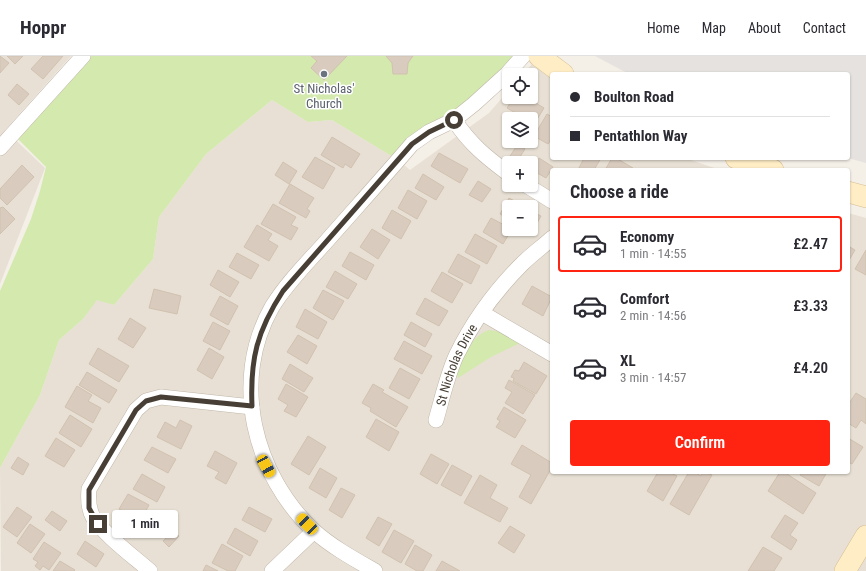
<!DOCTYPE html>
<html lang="en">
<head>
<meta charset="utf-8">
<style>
	:root { --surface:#fff; --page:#f2f2f3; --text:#2b2b33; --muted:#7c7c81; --line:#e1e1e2; --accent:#ff2412 }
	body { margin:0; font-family:"Roboto Condensed",sans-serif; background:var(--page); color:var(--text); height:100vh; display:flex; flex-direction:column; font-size:15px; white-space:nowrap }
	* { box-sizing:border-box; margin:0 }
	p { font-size:13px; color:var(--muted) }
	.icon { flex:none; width:22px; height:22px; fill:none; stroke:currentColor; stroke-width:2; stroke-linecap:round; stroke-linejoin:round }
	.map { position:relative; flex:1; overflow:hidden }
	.drawer { position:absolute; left:550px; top:112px; width:300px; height:306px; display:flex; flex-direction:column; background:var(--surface); border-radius:4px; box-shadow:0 1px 3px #0004 }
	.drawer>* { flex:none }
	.banner { position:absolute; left:550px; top:16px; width:300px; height:88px; border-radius:4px; box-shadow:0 1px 3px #0004; display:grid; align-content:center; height:88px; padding:0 20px; background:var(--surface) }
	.tools { position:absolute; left:502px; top:12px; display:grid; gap:8px }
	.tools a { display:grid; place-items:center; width:36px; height:36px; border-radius:4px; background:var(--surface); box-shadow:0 1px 3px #0004; font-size:20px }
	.end { position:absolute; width:18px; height:18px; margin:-9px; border:5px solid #473f35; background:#fff; box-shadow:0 0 0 2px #fff }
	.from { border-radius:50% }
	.bubble { position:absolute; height:28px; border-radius:4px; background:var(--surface); box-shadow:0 1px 3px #0004; font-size:13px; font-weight:600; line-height:28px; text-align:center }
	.car { position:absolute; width:12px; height:24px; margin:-12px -6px; border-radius:5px; box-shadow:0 0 3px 1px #0007; background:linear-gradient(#f5c518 24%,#345 0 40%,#f5c518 0 76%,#345 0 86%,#f5c518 0) }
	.banner b { display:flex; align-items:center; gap:14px; height:38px; font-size:15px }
	.banner b+b { border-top:1px solid var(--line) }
	.banner i { width:10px; height:10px; background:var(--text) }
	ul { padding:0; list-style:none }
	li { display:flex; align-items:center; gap:12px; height:56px; margin:0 8px 6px; padding:0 12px; border:2px solid transparent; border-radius:4px }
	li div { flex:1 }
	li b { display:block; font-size:15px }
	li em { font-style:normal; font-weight:600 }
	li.on { border-color:var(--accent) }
	li>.icon { width:36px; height:36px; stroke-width:1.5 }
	h2 { padding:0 20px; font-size:18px; line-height:48px }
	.button { display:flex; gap:8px; margin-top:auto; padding:8px 20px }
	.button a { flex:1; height:46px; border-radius:4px; background:var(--accent); color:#fff; font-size:16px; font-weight:600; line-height:46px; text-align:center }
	header { display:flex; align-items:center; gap:24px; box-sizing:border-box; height:56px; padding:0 20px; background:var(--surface); border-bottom:1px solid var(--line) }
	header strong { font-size:19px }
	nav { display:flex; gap:22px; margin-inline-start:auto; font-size:14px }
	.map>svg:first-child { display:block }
	.residential { fill:#e8e0d4; fill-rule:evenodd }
	.green { fill:#d3e9ae }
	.parking { fill:#e5e2df }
	.building { fill:#d9ccbf; stroke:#d1c1af }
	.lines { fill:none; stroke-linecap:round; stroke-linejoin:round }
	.street-casing { stroke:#c0b6a9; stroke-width:16 }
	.secondary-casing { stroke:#d5bf95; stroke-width:22 }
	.street { stroke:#fff; stroke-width:15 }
	.secondary { stroke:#ffedc5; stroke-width:21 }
	.route { stroke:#473f35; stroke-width:5 }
	.worship-dot { fill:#6b7280; stroke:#fff; stroke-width:1.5 }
	.labels { text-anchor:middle; stroke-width:3; stroke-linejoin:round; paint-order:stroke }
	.worship-label { font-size:13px; fill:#5b616d; stroke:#fff }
	.street-label { font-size:13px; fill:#473f35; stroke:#fff }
</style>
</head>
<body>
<header>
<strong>Hoppr</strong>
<nav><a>Home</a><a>Map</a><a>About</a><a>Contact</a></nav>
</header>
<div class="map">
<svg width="866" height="515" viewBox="0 0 866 515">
	<rect width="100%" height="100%" fill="#f4efe7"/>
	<g class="residential">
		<polygon points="0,0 71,0 5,74 45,112 0,228"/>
		<path d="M532,8l20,14v80h133l35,12h-168v302h296v-259l18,5v353h-865l-1,-103 40,-73 19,-55 24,-21 14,-20 17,6 39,-46 6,-42 47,-63 66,-54 36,22 24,-2 66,40 12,10 79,-57 20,-23v7h22v-22h-9zM509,63h22v22h-22zM509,107h22v22h-22zM509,151h22v22h-22z"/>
	</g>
	<g class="green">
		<polygon points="83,0 523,0 398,104 332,64 308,66 272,44 206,98 159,161 153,203 114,249 97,244 83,263 59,284 40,339 0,412 0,235 31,163 40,135 46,111 13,78"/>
		<path d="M489,274l13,2 18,11 -29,14 -33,21 -2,-6c8,-17 15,-36 33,-42z"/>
	</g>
	<polygon class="parking" points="595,0 866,0 866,107 848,102 848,18 629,18"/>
	<g class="building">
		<polygon points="0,0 9,7 0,17"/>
		<polygon points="7,0 23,0 15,8"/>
		<polygon points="43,0 63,0 43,23 31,13"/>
		<polygon points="311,0 347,0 324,24 311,12 317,5"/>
		<polygon points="386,0 413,0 408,7 407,18 393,18 392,7"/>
		<polygon points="17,28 29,38 19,49 8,39"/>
		<polygon points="514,41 526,41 544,52 534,68 531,66 531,63 526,63 507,52"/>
		<polygon points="547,58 552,61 552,82 548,88 534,80"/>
		<polygon points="332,81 360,98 351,112 345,108 343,112 321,99"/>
		<polygon points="518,88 525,93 518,104 510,100"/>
		<polygon points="439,97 468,113 460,127 431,110"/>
		<polygon points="315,101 335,112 323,133 302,121"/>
		<polygon points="539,102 553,111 546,122 532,114"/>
		<polygon points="584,102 601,102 594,114 578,114"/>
		<polygon points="612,102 616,102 633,112 632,114 605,114"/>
		<polygon points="283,106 297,115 289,128 275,119"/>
		<polygon points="22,109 34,121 7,149 0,142 0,133"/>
		<polygon points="423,118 444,131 436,144 415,132"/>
		<polygon points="478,125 491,133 482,146 469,139"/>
		<polygon points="290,128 314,142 307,153 310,155 306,162 279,147"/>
		<polygon points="408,134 427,145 417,163 398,152"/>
		<polygon points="509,142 525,151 509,151 509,163 500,158"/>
		<polygon points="273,148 296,161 291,169 298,172 291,184 261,168"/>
		<polygon points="3,151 15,163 0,178 0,152"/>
		<polygon points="392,154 411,165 401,183 382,172"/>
		<polygon points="531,155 541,160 532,176 527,173 531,173"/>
		<polygon points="491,162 512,173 503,188 483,176"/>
		<polygon points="257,169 272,178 268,184 278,190 269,205 244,191"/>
		<polygon points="372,173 390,184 378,203 360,191"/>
		<polygon points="475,178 497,190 487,208 465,196"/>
		<polygon points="848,190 855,194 848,206"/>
		<polygon points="866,194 866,219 855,213"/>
		<polygon points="350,196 374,209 366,224 342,210"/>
		<polygon points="237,197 259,209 251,223 229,211"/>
		<polygon points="458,198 480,210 471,228 448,216"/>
		<polygon points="218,214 239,226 230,241 210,229"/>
		<polygon points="335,215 357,228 348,243 326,231"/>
		<polygon points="442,216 463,228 452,247 431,235"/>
		<polygon points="532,230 552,241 543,260 522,248"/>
		<polygon points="154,233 181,240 177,258 149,252"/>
		<polygon points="323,234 344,245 333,264 313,252"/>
		<polygon points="220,240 238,250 228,269 210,259"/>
		<polygon points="425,242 448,255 439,270 416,258"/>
		<polygon points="305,253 327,266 318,283 296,271"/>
		<polygon points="130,262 146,272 133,292 118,283"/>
		<polygon points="213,266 230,275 220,294 203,285"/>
		<polygon points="411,266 432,278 425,291 404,279"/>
		<polygon points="298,279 317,290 307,308 287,296"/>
		<polygon points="404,285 432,300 422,318 394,303"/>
		<polygon points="98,292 129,310 119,326 89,308"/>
		<polygon points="209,292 224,301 212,323 197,314"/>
		<polygon points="524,306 547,320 536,338 513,325 514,322 511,321 515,314 519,315"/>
		<polygon points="290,308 313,322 304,336 282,323"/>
		<polygon points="400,312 420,323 409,343 389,332"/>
		<polygon points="87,316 117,334 109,347 79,329"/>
		<polygon points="509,324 535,339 523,358 505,347 512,336 505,332"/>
		<polygon points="286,328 308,341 296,361 284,355 288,349 278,343"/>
		<polygon points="373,328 384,334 382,336 408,351 396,371 370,355 371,352 362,347"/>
		<polygon points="77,330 92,339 88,345 101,352 93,367 65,351"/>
		<polygon points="856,337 866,343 866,368 861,364 856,372 848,367 848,349"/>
		<polygon points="504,351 526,364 515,382 496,371 500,365 497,363"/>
		<polygon points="70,359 92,373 81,391 59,377"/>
		<polygon points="376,363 399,376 389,395 366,381"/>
		<polygon points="180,364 192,370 181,393 157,381 165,366 176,372"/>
		<polygon points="308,380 326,391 309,419 291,408"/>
		<polygon points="56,382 75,394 64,411 45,400"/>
		<polygon points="848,382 863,391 852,408 848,406"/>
		<polygon points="522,389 552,407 552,411 531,448 519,441 531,419 511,408"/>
		<polygon points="152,391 176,403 168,417 144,404"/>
		<polygon points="215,395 237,407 226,428 215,422 219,416 207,410"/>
		<polygon points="431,398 449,408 437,428 420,418"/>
		<polygon points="18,401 29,408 23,419 11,412"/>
		<polygon points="452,409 472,420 461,440 441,429"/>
		<polygon points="320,412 337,422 326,442 309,432"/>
		<polygon points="658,416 669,416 677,420 663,445 647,435"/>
		<polygon points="689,416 694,416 701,420 703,416 712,419 689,459 670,448"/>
		<polygon points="780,416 784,416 816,437 803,458 768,435"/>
		<polygon points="802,416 827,416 819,430 800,419"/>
		<polygon points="142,418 165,431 157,446 133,433"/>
		<polygon points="480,419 497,429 490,442 508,452 500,466 464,447"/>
		<polygon points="341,432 355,439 342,462 329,454"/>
		<polygon points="128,438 149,449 141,464 119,453"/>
		<polygon points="17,451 32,461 17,481 3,471"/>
		<polygon points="249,451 272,463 265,476 242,464"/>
		<polygon points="52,455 67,465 60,475 45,464"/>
		<polygon points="785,459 798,467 790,479 797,484 791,494 771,481"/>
		<polygon points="378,461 392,468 379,490 366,482"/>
		<polygon points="30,468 45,478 31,497 17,487"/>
		<polygon points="510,470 525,479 514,497 498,487"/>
		<polygon points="235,472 258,485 250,500 227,487"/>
		<polygon points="394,474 414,485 401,507 382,496"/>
		<polygon points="174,475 179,480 169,491 163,485"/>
		<polygon points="85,485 104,498 96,511 77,498"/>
		<polygon points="44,486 61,497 49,514 43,510 40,514 35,510 38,506 33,503"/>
		<polygon points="222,488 243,500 235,515 228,515 212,507"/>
		<polygon points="415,489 432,499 423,515 417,515 405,508"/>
		<polygon points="763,491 782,502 774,515 748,515"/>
		<polygon points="60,505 75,514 74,515 53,515"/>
		<polygon points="442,505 460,515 436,515"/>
		<polygon points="206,509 218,515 203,515"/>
	</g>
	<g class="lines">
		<defs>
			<g id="street">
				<path d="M454,64c16,24 32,37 55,54"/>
				<polyline points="0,92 83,0"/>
				<polyline points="526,129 552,145"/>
				<polyline points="482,257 552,298"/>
				<path id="s1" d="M436,364c6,-21 11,-44 20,-64 16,-33 40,-66 66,-92 9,-9 20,-17 30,-26"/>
				<path d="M150,515c-16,-14 -47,-37 -57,-54 -5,-9 -5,-18 -4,-28l47,-79 10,-9 15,-4 91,10"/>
				<polyline points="272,515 314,475"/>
				<path d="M375,515c-21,-12 -43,-24 -61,-40 -60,-56 -84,-150 -42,-224 14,-23 34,-43 52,-63 29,-33 59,-66 88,-100l17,-12 25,-12 20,-16 33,-30 16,-18"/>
			</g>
			<g id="secondary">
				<polyline points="539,0 563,18"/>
				<polyline points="736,102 773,114"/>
				<polyline points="848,136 866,141"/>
				<polyline points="845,515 866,480"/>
			</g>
		</defs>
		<use href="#street" class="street-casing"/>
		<use href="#secondary" class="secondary-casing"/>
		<use href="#street" class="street"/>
		<use href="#secondary" class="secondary"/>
	</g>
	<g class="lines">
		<path class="route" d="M98,468l-9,-16v-18l47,-80 10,-9 15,-4 91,9c-2,-47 5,-75 31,-115l129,-147 17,-12 25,-12"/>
	</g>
	<circle class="worship-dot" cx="324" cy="18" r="4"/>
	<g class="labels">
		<g class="worship-label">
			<text x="324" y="37">St Nicholas'<tspan x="324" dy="15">Church</tspan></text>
		</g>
		<g class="street-label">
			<text dy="5" stroke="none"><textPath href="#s1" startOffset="59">St Nicholas Drive</textPath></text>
		</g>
	</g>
</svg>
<div class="tools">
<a><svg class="icon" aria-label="locate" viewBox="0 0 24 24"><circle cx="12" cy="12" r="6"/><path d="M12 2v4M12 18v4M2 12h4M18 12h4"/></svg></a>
<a><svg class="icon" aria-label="layers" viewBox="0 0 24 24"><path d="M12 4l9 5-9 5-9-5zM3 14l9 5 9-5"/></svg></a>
<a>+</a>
<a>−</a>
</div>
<i class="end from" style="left:454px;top:64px"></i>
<i class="end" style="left:98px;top:468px"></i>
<div class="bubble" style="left:112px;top:454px;width:66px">1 min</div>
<i class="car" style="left:266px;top:410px;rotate:151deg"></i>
<i class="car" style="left:307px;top:468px;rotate:316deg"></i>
<div class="banner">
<b><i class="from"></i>Boulton Road</b>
<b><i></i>Pentathlon Way</b>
</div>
<section class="drawer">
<h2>Choose a ride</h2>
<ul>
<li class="on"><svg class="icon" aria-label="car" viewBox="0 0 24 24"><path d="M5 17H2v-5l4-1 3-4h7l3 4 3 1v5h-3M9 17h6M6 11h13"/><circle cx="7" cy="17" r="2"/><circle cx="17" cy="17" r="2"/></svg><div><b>Economy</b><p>1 min · 14:55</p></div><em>£2.47</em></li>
<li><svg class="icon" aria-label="car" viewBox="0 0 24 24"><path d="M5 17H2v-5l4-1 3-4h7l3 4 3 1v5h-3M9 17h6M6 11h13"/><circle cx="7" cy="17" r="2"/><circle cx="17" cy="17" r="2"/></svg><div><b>Comfort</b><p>2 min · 14:56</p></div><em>£3.33</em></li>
<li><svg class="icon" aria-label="car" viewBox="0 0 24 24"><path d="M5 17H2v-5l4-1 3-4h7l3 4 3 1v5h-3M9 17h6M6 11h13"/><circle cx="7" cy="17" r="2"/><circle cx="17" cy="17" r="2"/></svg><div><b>XL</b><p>3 min · 14:57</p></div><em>£4.20</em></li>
</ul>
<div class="button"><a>Confirm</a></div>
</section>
</div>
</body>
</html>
